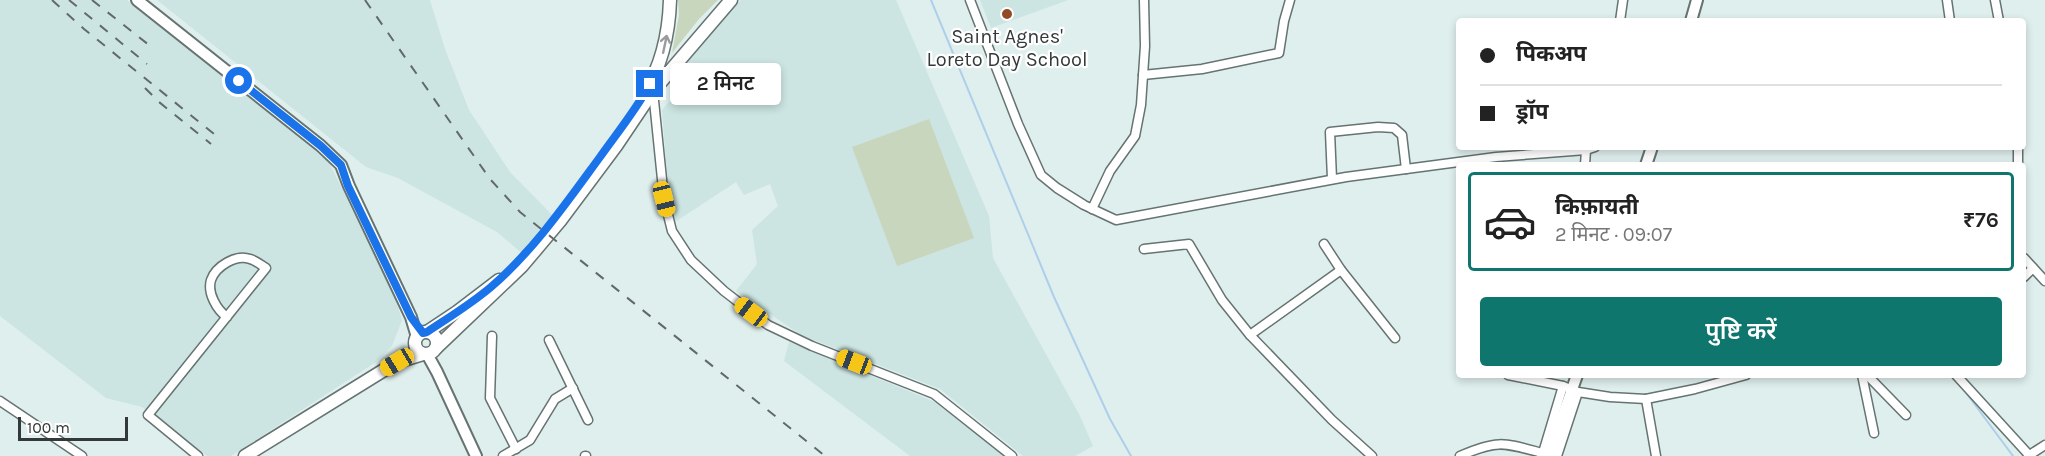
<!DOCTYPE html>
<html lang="hi">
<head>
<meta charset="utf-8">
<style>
	:root { --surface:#fff; --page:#f6f6f6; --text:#222; --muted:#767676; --line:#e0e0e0; --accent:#0f766e }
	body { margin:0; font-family:Karla,"Noto Sans Devanagari",sans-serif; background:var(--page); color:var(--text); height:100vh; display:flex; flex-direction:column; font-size:22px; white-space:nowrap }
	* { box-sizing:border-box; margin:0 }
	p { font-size:20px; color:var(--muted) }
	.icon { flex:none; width:33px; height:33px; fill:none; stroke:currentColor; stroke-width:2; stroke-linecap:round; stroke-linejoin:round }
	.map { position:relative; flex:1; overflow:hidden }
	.side { position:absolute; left:1456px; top:162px; width:570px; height:216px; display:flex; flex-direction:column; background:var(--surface); border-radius:6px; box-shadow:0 3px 9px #0003 }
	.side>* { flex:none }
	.banner { position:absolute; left:1456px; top:18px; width:570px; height:132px; border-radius:6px; box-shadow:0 3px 9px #0003; display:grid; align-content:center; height:132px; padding:0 24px; background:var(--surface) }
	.scale { position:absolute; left:18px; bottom:15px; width:110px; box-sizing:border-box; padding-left:6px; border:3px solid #333938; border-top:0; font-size:16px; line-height:21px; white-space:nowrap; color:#333938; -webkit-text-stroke:4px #fff; paint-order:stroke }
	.end { position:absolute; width:27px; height:27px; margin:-14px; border:8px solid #1a73e8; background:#fff; box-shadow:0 0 0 3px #fff }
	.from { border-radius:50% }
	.bubble { position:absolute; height:42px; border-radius:6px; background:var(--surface); box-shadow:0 3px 9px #0003; font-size:20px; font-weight:600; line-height:42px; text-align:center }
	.car { position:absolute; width:18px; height:36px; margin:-18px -9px; border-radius:8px; box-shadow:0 0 4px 2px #0007; background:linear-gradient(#f5c518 24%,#345 0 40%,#f5c518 0 76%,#345 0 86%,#f5c518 0) }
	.banner b { display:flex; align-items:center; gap:21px; height:57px; font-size:22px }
	.banner b+b { border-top:2px solid var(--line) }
	.banner i { width:15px; height:15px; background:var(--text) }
	ul { padding:10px 0 0; list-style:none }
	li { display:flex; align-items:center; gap:18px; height:99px; margin:0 12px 9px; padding:0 12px; border:3px solid transparent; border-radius:6px }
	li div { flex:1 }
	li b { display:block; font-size:22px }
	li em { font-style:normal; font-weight:600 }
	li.current { border-color:var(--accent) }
	li>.icon { width:54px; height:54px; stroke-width:1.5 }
	.cta { display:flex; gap:12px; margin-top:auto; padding:12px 24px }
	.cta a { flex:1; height:69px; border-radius:6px; background:var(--accent); color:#fff; font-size:24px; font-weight:600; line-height:69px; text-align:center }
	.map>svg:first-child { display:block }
	.built { fill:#cce5e2 }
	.green { fill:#c8d6bd }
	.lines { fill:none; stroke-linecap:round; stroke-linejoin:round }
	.stream { stroke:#aecfea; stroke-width:2 }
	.minor-casing { stroke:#657371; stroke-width:11 }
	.tertiary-casing { stroke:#657371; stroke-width:14 }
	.secondary-casing { stroke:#657371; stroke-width:15 }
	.minor { stroke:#fff; stroke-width:8 }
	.tertiary { stroke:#fff; stroke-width:10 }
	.secondary { stroke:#fff; stroke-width:12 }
	.rail { stroke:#616a69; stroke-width:2; stroke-dasharray:10 10; stroke-linecap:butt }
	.oneway { stroke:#999c9c }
	.route { stroke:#1a73e8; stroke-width:8 }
	.poi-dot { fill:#924c25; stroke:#fff; stroke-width:2 }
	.labels { text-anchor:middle; stroke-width:4.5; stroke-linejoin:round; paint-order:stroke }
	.poi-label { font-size:20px; fill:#333938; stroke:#fff }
</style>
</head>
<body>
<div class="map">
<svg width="2045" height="456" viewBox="0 0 2045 456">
	<rect width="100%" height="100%" fill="#dfefed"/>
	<g class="built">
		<polygon points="0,0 127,0 329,162 395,298 402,320 392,346 376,362 231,456 207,456 142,407 106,398 0,316"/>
		<polygon points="157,0 430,0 445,49 469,110 510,172 557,220 529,259 497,232 398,178 366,167"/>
		<polygon points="741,0 896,0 989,216 993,258 1080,416 1093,446 1075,456 1023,456 940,389 801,335 736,291 757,264 752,230 778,206 770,184 744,195 736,182 675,222 669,199 662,110 684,84 686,65 730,10"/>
		<polygon points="980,0 1068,0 991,28"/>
		<polygon points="789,342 940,404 1006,456 910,456 784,361"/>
	</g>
	<g class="green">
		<polygon points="678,0 718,0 699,19 672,53 679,15"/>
		<polygon points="929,119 974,238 897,266 852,147"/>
	</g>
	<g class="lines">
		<g class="stream">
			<polyline points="931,0 1054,297 1110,419 1131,456"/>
			<polyline points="1961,386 2013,456"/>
		</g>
		<defs>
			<g id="minor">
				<polyline points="970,0 1018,124 1041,175 1057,188 1084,205 1116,220 1346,177 1496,157 1586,150 1595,147"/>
				<polyline points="1947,0 1950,21"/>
				<polyline points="1995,0 1999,21"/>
				<polyline points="1620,21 1623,0"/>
				<polyline points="1143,75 1202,69 1279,53 1284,21 1290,0"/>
				<polyline points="653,91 664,199 672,231 691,260 724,291 768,325 812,346 934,394 1012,456"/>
				<polyline points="1585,165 1586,150"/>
				<polyline points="2018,165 2018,147"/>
				<polyline points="1332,179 1330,132 1378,127 1394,128 1402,135 1406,169"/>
				<polyline points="1092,209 1110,171 1135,136 1141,105 1145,46 1144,0"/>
				<polyline points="1324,244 1341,270 1395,338"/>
				<polyline points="1144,249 1189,244 1222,300 1250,335 1332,420 1372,456"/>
				<polyline points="2024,258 2045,281"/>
				<polyline points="2024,277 2033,268"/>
				<polyline points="1250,335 1341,270"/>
				<polyline points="492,336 490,398 516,449"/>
				<polyline points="549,340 588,420"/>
				<polyline points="1508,375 1563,386 1578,392 1610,397 1646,399 1695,389 1746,375"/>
				<polyline points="1862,375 1874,433"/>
				<polyline points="1867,375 1906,415"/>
				<polyline points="1956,375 2029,455"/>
				<polyline points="1646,399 1656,456"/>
				<polyline points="0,401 82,456"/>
				<path d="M198,456l-50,-41 118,-147c-5,-3 -11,-8 -16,-9 -14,-5 -34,7 -39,21 -4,13 6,30 16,37"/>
				<polyline points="503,456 530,440 555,399 573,388"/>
				<polyline points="585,456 586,456"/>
				<path d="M1460,456c38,-17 45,-13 82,-3"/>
				<polyline points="1542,456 1563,386"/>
				<polyline points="1557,456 1578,392"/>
				<polyline points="2028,456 2045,445"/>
			</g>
			<g id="tertiary">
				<polyline points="137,0 321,146 341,165 349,186 411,317 417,337"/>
				<polyline points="1691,21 1697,0"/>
				<polyline points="1646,165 1652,147"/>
				<polyline points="427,354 437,372 476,456"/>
				<polyline points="1549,456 1577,375"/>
			</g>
			<g id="secondary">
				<path d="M644,94c18,-29 25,-60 26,-94"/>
				<circle cx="426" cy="343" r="11"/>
				<polyline points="427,332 457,312 499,280"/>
				<polyline points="436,348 522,266 560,221 616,146 653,91 731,0"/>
				<polyline points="245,456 397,362 423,354"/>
			</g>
		</defs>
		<use href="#minor" class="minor-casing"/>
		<use href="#tertiary" class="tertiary-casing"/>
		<use href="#secondary" class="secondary-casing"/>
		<use href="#minor" class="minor"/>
		<use href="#tertiary" class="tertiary"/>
		<use href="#secondary" class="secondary"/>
		<g class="rail">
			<polyline points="52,0 84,29 219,138"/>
			<polyline points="69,0 147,64"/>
			<polyline points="92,0 149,45"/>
			<polyline points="365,0 490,179 520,212 825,456"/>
			<polyline points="145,88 159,102 211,144"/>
		</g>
	</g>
	<defs><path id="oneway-shaft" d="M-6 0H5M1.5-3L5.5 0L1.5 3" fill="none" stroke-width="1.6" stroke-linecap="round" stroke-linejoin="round" transform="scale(1.5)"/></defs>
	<use class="oneway" href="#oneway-shaft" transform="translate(665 44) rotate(-78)"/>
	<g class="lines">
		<path class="route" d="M239,81l82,65 20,19 7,21 63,131 12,16 4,-1c21,-14 44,-28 64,-45 43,-37 76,-85 109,-130 17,-24 36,-47 50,-73"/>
	</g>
	<circle class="poi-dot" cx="1007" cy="14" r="6"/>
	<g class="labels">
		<g class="poi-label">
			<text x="1007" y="43">Saint Agnes'<tspan x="1007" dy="23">Loreto Day School</tspan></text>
		</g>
	</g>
</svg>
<div class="scale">100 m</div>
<i class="end from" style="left:239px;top:81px"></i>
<i class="end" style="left:650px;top:84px"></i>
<div class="bubble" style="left:670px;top:63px;width:111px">2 मिनट</div>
<i class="car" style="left:664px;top:199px;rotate:166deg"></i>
<i class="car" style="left:751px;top:312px;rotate:307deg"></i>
<i class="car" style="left:397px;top:362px;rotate:239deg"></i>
<i class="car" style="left:854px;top:362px;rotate:291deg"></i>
<div class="banner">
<b><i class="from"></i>पिकअप</b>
<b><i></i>ड्रॉप</b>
</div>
<section class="side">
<ul>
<li class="current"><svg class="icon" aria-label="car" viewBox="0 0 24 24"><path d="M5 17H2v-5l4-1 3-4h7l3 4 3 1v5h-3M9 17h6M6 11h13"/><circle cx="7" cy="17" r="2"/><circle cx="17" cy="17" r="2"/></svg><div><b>किफ़ायती</b><p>2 मिनट · 09:07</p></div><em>₹76</em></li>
</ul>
<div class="cta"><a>पुष्टि करें</a></div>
</section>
</div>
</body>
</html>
